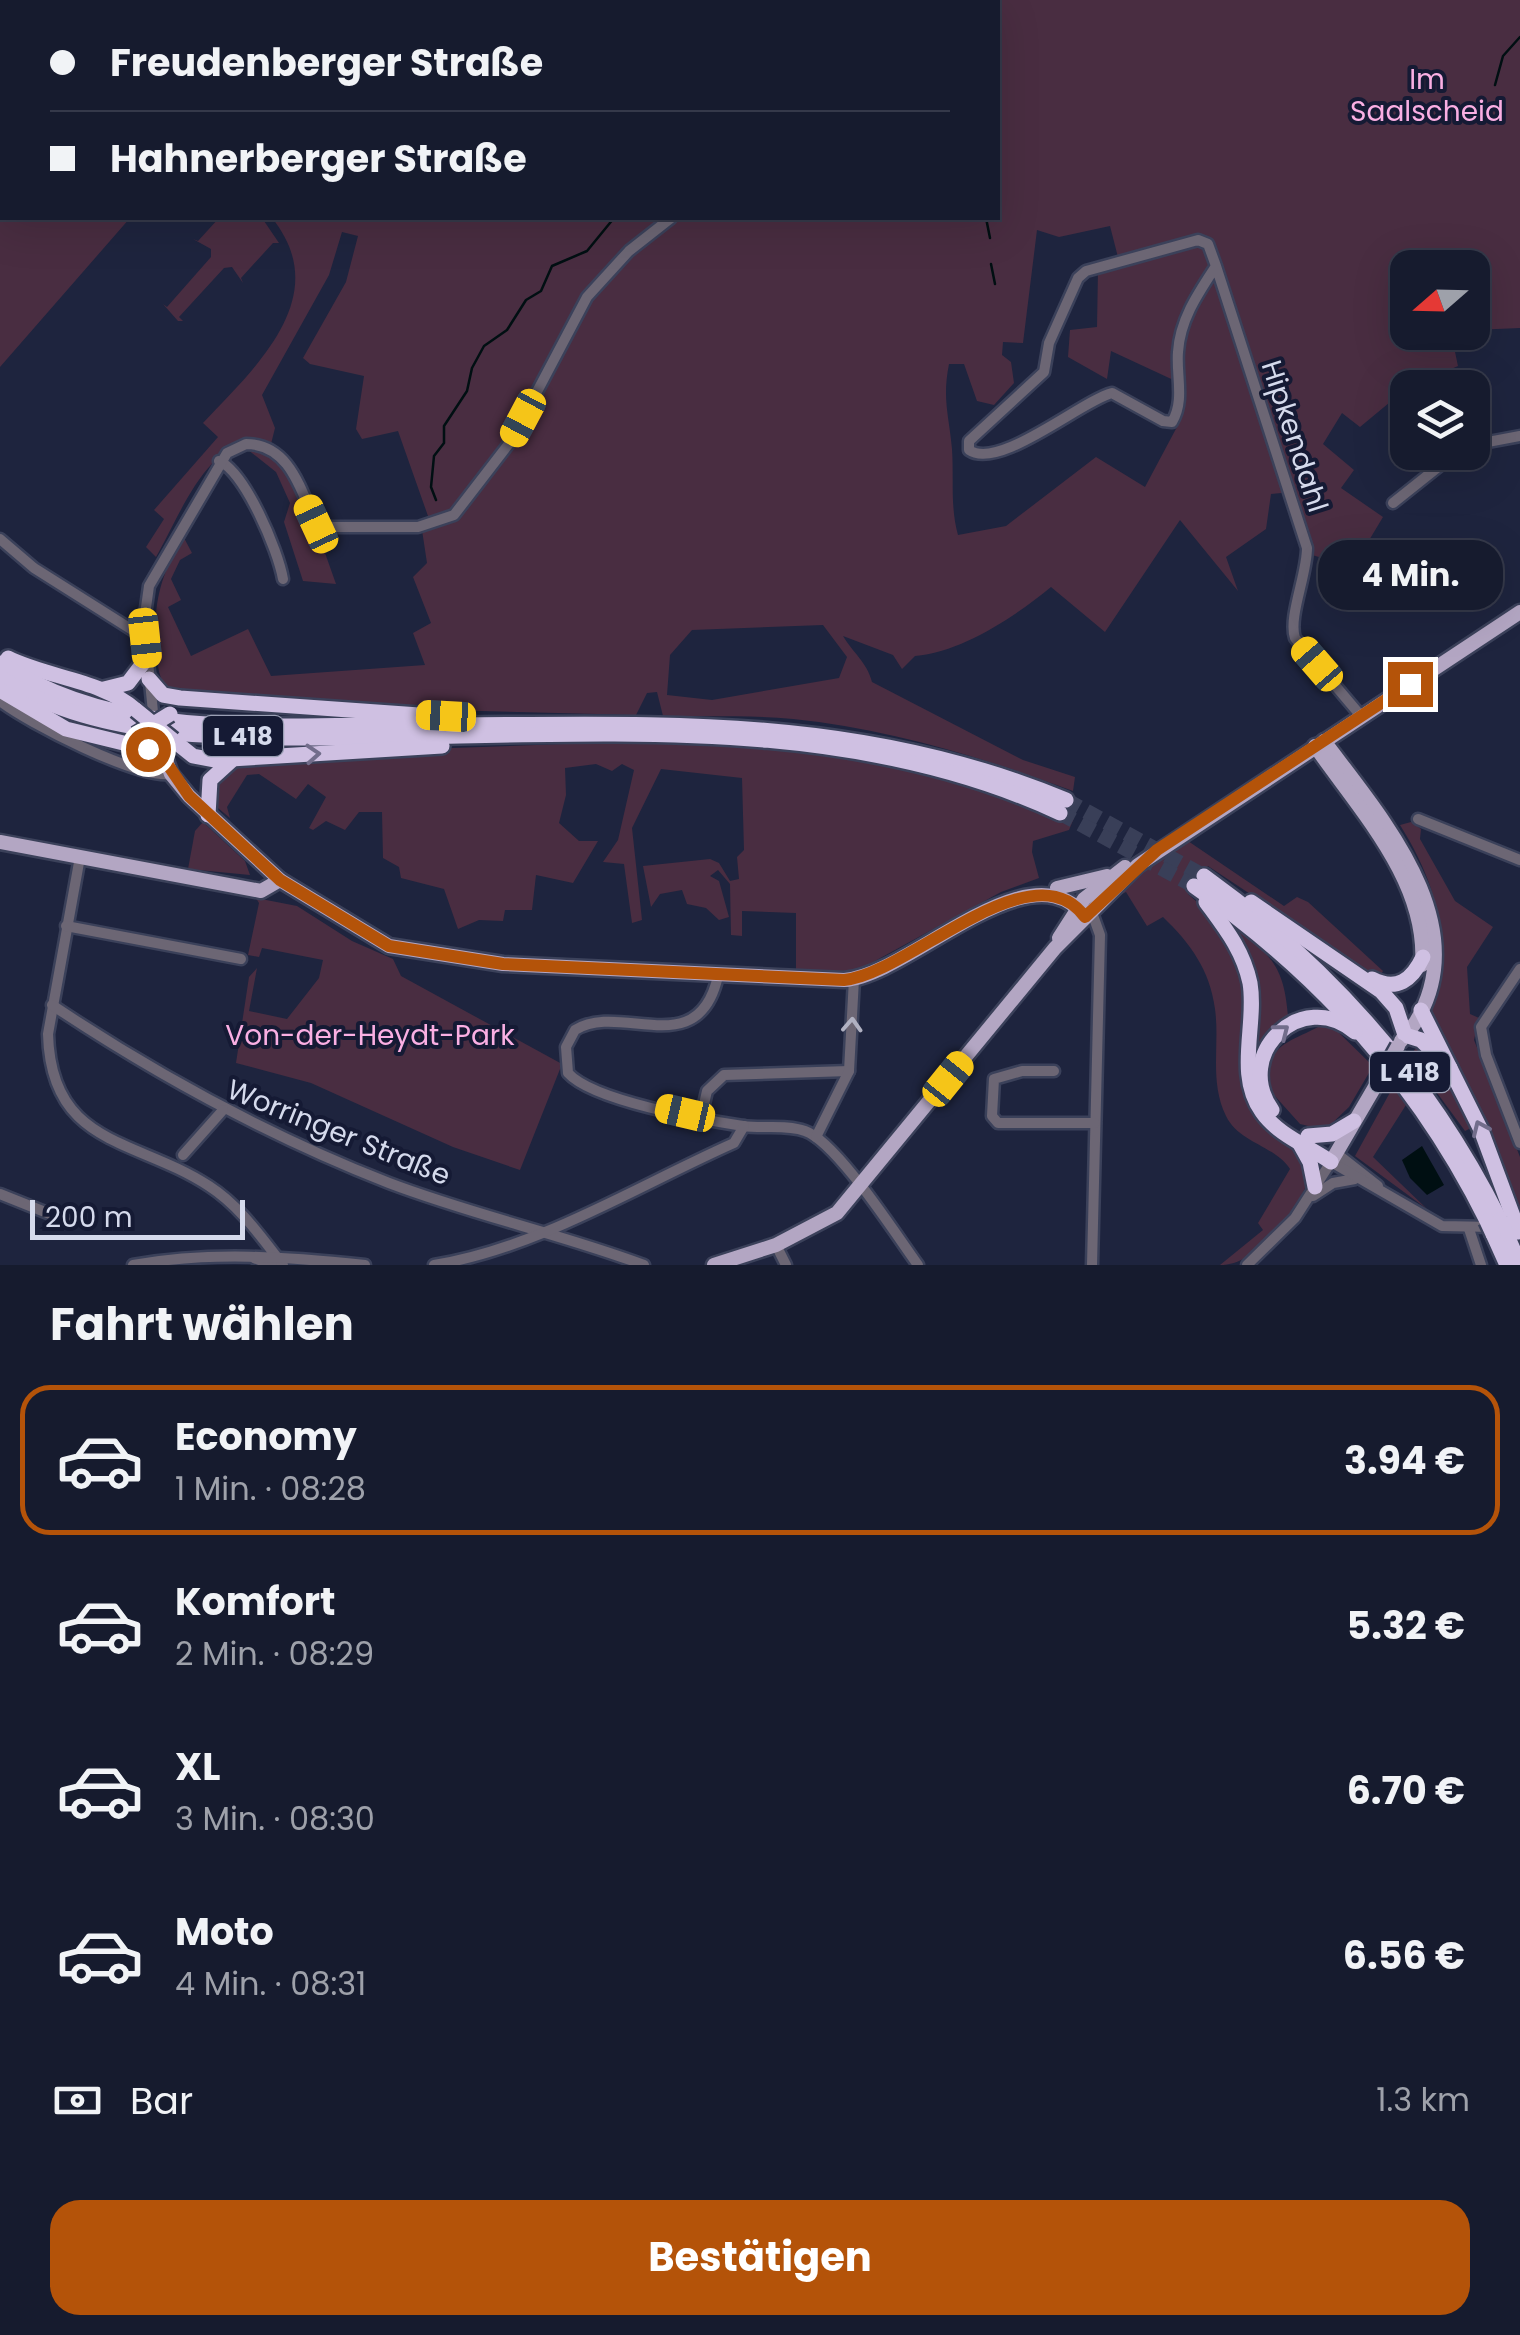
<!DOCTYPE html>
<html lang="de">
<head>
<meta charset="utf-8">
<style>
	:root { --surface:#161b2e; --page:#23283a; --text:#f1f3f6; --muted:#9ea1aa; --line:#35394a; --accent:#b45309 }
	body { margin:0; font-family:Poppins,sans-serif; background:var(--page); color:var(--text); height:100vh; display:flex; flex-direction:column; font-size:38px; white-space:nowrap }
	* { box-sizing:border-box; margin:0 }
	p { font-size:32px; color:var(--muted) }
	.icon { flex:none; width:55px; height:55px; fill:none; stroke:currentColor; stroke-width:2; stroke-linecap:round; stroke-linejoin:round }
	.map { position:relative; height:1265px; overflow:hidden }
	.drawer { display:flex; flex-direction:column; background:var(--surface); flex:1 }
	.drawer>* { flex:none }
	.banner { position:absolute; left:0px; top:0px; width:1000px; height:220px; box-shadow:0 10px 40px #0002,0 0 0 2px var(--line); display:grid; align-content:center; height:220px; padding:0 50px; background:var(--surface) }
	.needle { width:65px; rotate:250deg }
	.buttons { position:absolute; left:1390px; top:250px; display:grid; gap:20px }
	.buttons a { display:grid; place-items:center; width:100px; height:100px; border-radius:20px; background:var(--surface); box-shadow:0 10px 40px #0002,0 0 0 2px var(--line); font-size:50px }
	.scale { position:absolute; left:30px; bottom:25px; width:215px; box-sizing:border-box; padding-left:10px; border:5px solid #d5daec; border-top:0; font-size:28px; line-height:35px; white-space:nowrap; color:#d5daec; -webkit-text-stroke:8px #151a34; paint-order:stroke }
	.end { position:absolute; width:45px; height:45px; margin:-22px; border:12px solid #b45309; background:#fff; box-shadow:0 0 0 5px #fff }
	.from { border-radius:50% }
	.bubble { position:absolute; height:70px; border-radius:30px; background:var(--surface); box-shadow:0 10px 40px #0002,0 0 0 2px var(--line); font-size:32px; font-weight:700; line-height:70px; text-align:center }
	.car { position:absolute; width:30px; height:60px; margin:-30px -15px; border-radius:12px; box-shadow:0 0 8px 2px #0007; background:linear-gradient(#f5c518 24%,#345 0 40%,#f5c518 0 76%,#345 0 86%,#f5c518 0) }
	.banner b { display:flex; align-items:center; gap:35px; height:95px; font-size:38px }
	.banner b+b { border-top:2px solid var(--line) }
	.banner i { width:25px; height:25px; background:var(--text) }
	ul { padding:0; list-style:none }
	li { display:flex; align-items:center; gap:30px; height:150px; margin:0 20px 15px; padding:0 30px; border:5px solid transparent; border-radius:30px }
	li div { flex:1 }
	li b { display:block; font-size:38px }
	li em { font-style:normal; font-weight:700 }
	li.active { border-color:var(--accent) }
	li>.icon { width:90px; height:90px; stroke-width:1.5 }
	h2 { padding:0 50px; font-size:45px; line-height:120px }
	.pay { display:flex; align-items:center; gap:25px; height:110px; padding:0 50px; font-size:38px }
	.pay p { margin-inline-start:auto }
	.cta { display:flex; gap:20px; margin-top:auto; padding:20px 50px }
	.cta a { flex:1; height:115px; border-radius:30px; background:var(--accent); color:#fff; font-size:40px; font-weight:700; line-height:115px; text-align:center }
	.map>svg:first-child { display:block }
	.green { fill:#492d41; fill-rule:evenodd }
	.water { fill:#000f12 }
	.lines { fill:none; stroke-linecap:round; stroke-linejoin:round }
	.stream { stroke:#000f12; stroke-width:2.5 }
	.highway-tunnel { stroke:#393f58; stroke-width:15; stroke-dasharray:15 8; stroke-linecap:butt }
	.minor-casing { stroke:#3b415a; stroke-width:15 }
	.major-casing { stroke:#3b415a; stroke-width:19 }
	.highway-casing { stroke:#3b415a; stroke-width:20 }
	.minor { stroke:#6c6674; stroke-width:10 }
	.major { stroke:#b3a6c3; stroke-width:14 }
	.highway { stroke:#cfc0e2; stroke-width:15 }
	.major-bridge-casing { stroke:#3b415a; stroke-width:19; stroke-linecap:butt }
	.highway-bridge-casing { stroke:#3b415a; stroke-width:20; stroke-linecap:butt }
	.major-bridge { stroke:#b3a6c3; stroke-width:14 }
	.highway-bridge { stroke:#cfc0e2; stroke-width:15 }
	.oneway { stroke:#726d8b }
	.oneway2 { stroke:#b0b1c2 }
	.route { stroke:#b45309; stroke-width:12 }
	.labels { text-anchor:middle; stroke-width:8; stroke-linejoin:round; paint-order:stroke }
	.shield { fill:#151a34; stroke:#9ba0b5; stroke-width:2.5 }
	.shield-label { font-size:25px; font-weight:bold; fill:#d5daec }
	.park-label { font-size:28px; fill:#faafe3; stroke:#151a34 }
	.street-label { font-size:28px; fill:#d5daec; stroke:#151a34 }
</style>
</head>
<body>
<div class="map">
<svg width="1520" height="1265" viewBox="0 0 1520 1265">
	<rect width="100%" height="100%" fill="#1e243e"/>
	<g class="green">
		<path d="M0,0h1520v328l-47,2 -1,-62h-64v64l43,1 7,33 -51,22 -47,39 -18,-14 -19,31 31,26 -13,18 42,29 -30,50 -41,-12 -20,-63 -21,2 -5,35 -40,28 12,34 -58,-71 -75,112 -54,-45c-35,29 -89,65 -136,69l-13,13 -9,-14 -50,-19c10,17 24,26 29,46l151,78 52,17 -2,14c-91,-34 -184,-62 -280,-72 -43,-4 -87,-2 -130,-3l-6,-24 -10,1 -11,22 -232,-6 -235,-19c-11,-11 -11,-23 -12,-38 -5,-47 3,-75 26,-116l9,17 -12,7 -9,19 10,21 -13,7 23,49 57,-27 23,47 154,-11 -12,-32 18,-10 -18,-46 14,-14 -5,-33 6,-14 -30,-85 -36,8 -6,-10 8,-53 -54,-12 -7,-6 43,-76 12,-46 -16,-4 -13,43 -67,120 13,33 -4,16c-60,-17 -90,70 -115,113l-10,-10 18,-28 -10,-9 64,-73 -15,-14c53,-56 132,-127 69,-205h726v-216h-996v216h128l-130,149zM1110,226l10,39 -22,5 -1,57 -27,3 -2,27 39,22 4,-28 71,33 -4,41 -33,62 -49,-30 -90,69 -48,9c-8,-29 -4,-56 -6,-86 -3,-34 -10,-50 -3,-85h15l13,37 17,4 20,-22 -3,-21 -9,-7 1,-13 20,1 14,-113 22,7zM823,625l24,32 -8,21 -127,22 -45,-5 3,-40 22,-25z"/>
		<polygon points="219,218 262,218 279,243 273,243 241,278 243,283 232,267 224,268 179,317 183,321 178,321 163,304 167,307 211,257 211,249 193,239 198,241"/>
		<polygon points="251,448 278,458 319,536 336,584 303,581 284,522 290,503 276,472 247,449"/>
		<polygon points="647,741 733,742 904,765 1074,818 1069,830 1033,841 1032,852 1039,878 1001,892 853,973 796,971 796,913 742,911 742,936 731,935 730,884 718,870 710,876 719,881 729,917 719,920 706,908 687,904 682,890 660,894 651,907 643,866 710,859 719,863 730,881 739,879 737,857 744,850 742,778 661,769 632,828 642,920 632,923 624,864 603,862 618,840 634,770 622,764 612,771 596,764 565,768 566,795 559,823 579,841 598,841 573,883 536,875 532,910 505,910 503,921 479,920 458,929 444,889 401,878 399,867 383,858 382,812 359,812 345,830 326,821 313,830 309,828 326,797 308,784 296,799 259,774 247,775 227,807 230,818 212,803 210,787 236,766 453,748"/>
		<polygon points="203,822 245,861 250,875 188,869 195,831"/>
		<path d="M1411,822l10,7 -1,10 35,62 38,26 -26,40 3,47 9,4 -5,22 46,117v62l-92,-198c27,-71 11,-134 -28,-196z"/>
		<path d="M1188,841l96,65 13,-9 11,5 75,69 -5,8 -170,-113 -20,28 28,25 31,68 -1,88 65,101c-15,34 -51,89 -91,89l43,-35 -5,-7 32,-54c-16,-24 -51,-26 -64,-53 -17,-35 -6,-71 -11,-107 -5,-39 -25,-66 -52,-92l-16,9 -21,-34 -14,7 19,-19z"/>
		<polygon points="256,898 297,906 352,941 393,959 401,976 562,1064 520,1170 453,1147 311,1083 236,1063 249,977 257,968 249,1011 287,1019 319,978 323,960 262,948 259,957 248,955 259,903"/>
		<path d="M1236,926c36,31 48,41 52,90l-19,13 -14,23c4,-47 1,-82 -19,-126z"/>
		<path d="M1320,1026l13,1 40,39 -24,41 -24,23 -25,-6 -34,-38c3,-43 20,-42 54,-60z"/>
		<polygon points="1419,1044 1438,1063 1471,1128 1465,1131 1410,1056"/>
		<polygon points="1393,1087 1406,1105 1373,1157 1427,1209 1355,1156"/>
	</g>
	<polygon class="water" points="1422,1146 1444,1185 1427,1195 1410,1178 1402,1160"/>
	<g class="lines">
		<g class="stream">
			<polyline points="814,2 814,0"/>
			<polyline points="1495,85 1503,56 1520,37"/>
			<polyline points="986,218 990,238"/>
			<polyline points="991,264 995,284"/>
			<polyline points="436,500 431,487 434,456 444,443 444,426 467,391 472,368 484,346 507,330 526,300 541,291 552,266 587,251 614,218"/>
		</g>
		<g class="highway-tunnel">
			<polyline points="1066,800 1204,876"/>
			<polyline points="1060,813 1194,886"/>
		</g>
		<defs>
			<g id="minor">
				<polyline points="802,2 803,0"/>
				<path d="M1216,266l-8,-22 -10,-4 -112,31 -8,7 -29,65 -5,29 -75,69v9c30,21 112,-49 143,-57l51,28 9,1c13,-21 4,-47 6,-70 2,-33 21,-60 38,-86l91,282c0,27 -19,69 -12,90l66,78"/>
				<polyline points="1472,445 1520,436"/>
				<path d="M219,461c26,11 59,89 64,118"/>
				<polyline points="1393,503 1457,452"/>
				<polyline points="0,539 34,568 145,638"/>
				<path d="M0,701c28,22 138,78 171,73"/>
				<path d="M153,712l-9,-90 5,-36 78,-133 19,-9c44,0 55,47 70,80l11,3h91l36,-12 57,-74 76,-144 42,-46 42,-33"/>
				<polyline points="1418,819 1520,860"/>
				<path d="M80,857l-32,177c3,113 88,104 161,152 31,20 52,51 74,79"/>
				<polyline points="1091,910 1100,935 1092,1265"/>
				<polyline points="66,926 241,959"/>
				<polyline points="1520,969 1481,1027 1486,1055 1520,1143"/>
				<path d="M718,976c-20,88 -97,25 -143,54l-9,17 2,26c25,28 136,47 175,53 20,3 43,-2 62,5 32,11 91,104 113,134"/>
				<path d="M52,1005c108,72 217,131 337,178 84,32 172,51 255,82"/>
				<polyline points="1054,1071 1022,1071 994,1079 992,1116 998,1123 1095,1123"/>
				<polyline points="701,1117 707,1091 724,1075 849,1071"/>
				<polyline points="816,1137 849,1071 854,979"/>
				<polyline points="1336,1153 1378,1186"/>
				<polyline points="183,1155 223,1110"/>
				<polyline points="0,1194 65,1220"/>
				<polyline points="1313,1196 1333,1183 1355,1179"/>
				<polyline points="1469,1229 1481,1265"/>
				<polyline points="776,1245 786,1265"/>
				<polyline points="254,1258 272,1265"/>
				<path d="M133,1265c79,-14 153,-8 232,0"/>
				<path d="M434,1265c105,-17 203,-79 300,-122l10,-17"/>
				<polyline points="1247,1265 1295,1218 1331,1162 1442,1226 1493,1227"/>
			</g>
			<g id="major">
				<path d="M158,739l13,35 18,22 91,84 109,66 114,18 341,16c65,-4 187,-136 241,-63"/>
				<path d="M1324,741c56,75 153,183 91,282 -4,6 -10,11 -14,18"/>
				<path d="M1315,746c45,65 113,136 107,219"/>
				<polyline points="0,842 261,891 280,880"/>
				<polyline points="1057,888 1107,876"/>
				<polyline points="1059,938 1084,899 1125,867"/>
				<polyline points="1331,1162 1383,1073"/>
				<polyline points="714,1265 776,1245 837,1213 1055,948 1138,865 1520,612"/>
			</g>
			<g id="highway">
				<path d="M8,658c40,20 94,22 128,52"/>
				<path d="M0,663c120,79 267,61 404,62 233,1 442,-17 662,75"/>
				<path d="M0,677c51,35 112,48 173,56 290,23 616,-47 887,80"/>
				<polyline points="149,679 163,695 180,698 419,715"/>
				<polyline points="104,689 128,683 147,658"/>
				<polyline points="0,690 66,729 148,749 166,762"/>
				<polyline points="173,740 193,756 214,760 442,746"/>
				<polyline points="208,815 210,780 232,760"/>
				<path d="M1204,876c127,91 226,204 296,344"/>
				<path d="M1194,886c126,88 225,197 293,335"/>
				<path d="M1206,902c19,26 37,48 44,81 7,42 -15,91 12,129 16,23 46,34 69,50"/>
				<polyline points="1251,902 1381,991 1396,1008 1405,1035 1421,1040 1450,1068"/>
				<path d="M1372,979c25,13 40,1 51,-22"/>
				<polyline points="1421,1010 1481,1130 1514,1219"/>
				<path d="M1272,1110c-40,-56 30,-123 83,-78"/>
				<polyline points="1308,1136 1332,1134 1354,1121"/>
				<polyline points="1300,1144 1310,1162 1315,1187"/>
				<polyline points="1506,1233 1520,1265"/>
				<polyline points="1493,1234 1507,1265"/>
			</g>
		</defs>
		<use href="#minor" class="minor-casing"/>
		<use href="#major" class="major-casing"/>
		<use href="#highway" class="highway-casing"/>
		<use href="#minor" class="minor"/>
		<use href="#major" class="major"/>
		<use href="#highway" class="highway"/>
		<defs>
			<polyline id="major-bridge" points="1383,1073 1398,1046"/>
			<g id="highway-bridge">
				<polyline points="136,710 173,740"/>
				<polyline points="136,735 170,714"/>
				<polyline points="1514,1219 1518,1232"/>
				<polyline points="1500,1220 1506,1233"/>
				<polyline points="1487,1221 1493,1234"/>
			</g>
		</defs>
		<use href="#major-bridge" class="major-bridge-casing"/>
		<use href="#highway-bridge" class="highway-bridge-casing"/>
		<use href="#major-bridge" class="major-bridge"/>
		<use href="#highway-bridge" class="highway-bridge"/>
	</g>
	<defs><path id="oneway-chevron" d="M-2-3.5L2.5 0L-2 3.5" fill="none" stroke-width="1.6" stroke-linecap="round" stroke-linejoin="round" transform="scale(2.5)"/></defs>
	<g class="oneway">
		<use href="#oneway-chevron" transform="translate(313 754) rotate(-4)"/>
		<use href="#oneway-chevron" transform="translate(1282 1031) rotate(-38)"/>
		<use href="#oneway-chevron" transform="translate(1480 1128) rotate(-114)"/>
	</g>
	<use class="oneway2" href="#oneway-chevron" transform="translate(852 1025) rotate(-87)"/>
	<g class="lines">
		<path class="route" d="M148,749l18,13 23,34 91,84 109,66 114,18 341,16c63,-5 189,-135 241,-63l72,-67 253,-166"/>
	</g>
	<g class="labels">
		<g class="shield">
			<rect x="203" y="716" width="80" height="40" rx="8"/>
			<rect x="1370" y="1052" width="80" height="40" rx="8"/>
		</g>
		<g class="shield-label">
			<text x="243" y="745">L 418</text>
			<text x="1410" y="1081">L 418</text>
		</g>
		<g class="park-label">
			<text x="1427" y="89">Im<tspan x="1427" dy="32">Saalscheid</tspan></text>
			<text x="370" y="1045">Von-der-Heydt-Park</text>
		</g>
		<g class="street-label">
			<text transform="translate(1295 436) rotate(72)" y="10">Hipkendahl</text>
			<text transform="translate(339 1132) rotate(22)" y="10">Worringer Straße</text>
		</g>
	</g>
</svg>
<div class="buttons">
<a><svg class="needle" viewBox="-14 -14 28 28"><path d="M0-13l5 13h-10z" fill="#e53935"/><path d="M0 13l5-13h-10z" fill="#9ea1aa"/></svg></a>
<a><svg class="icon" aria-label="layers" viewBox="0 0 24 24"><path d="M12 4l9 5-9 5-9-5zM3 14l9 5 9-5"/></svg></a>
</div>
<div class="scale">200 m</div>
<i class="end from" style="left:148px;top:749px"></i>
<i class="end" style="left:1410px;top:684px"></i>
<div class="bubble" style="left:1318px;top:540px;width:185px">4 Min.</div>
<i class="car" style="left:523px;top:418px;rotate:208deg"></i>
<i class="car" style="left:316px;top:524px;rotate:335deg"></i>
<i class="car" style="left:145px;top:638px;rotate:174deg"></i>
<i class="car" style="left:1317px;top:664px;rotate:319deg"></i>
<i class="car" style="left:446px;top:716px;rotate:273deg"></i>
<i class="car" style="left:948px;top:1079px;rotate:39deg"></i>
<i class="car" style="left:685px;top:1113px;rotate:283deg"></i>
<div class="banner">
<b><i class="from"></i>Freudenberger Straße</b>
<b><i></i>Hahnerberger Straße</b>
</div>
</div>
<section class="drawer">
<h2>Fahrt wählen</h2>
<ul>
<li class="active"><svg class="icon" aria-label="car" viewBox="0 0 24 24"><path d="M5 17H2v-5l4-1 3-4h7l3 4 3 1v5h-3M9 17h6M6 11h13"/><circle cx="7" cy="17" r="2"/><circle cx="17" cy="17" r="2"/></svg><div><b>Economy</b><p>1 Min. · 08:28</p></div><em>3.94 €</em></li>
<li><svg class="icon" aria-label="car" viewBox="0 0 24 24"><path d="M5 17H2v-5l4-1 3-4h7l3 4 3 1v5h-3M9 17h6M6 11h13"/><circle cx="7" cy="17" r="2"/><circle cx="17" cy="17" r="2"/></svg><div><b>Komfort</b><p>2 Min. · 08:29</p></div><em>5.32 €</em></li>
<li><svg class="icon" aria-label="car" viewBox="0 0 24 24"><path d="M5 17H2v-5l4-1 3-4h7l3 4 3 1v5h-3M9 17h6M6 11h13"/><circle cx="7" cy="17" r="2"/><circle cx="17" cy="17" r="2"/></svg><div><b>XL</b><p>3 Min. · 08:30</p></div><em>6.70 €</em></li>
<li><svg class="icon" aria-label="car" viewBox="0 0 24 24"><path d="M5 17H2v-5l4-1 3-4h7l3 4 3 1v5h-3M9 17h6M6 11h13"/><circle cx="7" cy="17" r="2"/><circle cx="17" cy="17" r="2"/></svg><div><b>Moto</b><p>4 Min. · 08:31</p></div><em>6.56 €</em></li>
</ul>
<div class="pay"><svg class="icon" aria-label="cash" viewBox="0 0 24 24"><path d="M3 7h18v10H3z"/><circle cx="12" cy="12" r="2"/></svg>Bar<p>1.3 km</p></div>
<div class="cta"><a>Bestätigen</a></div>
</section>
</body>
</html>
